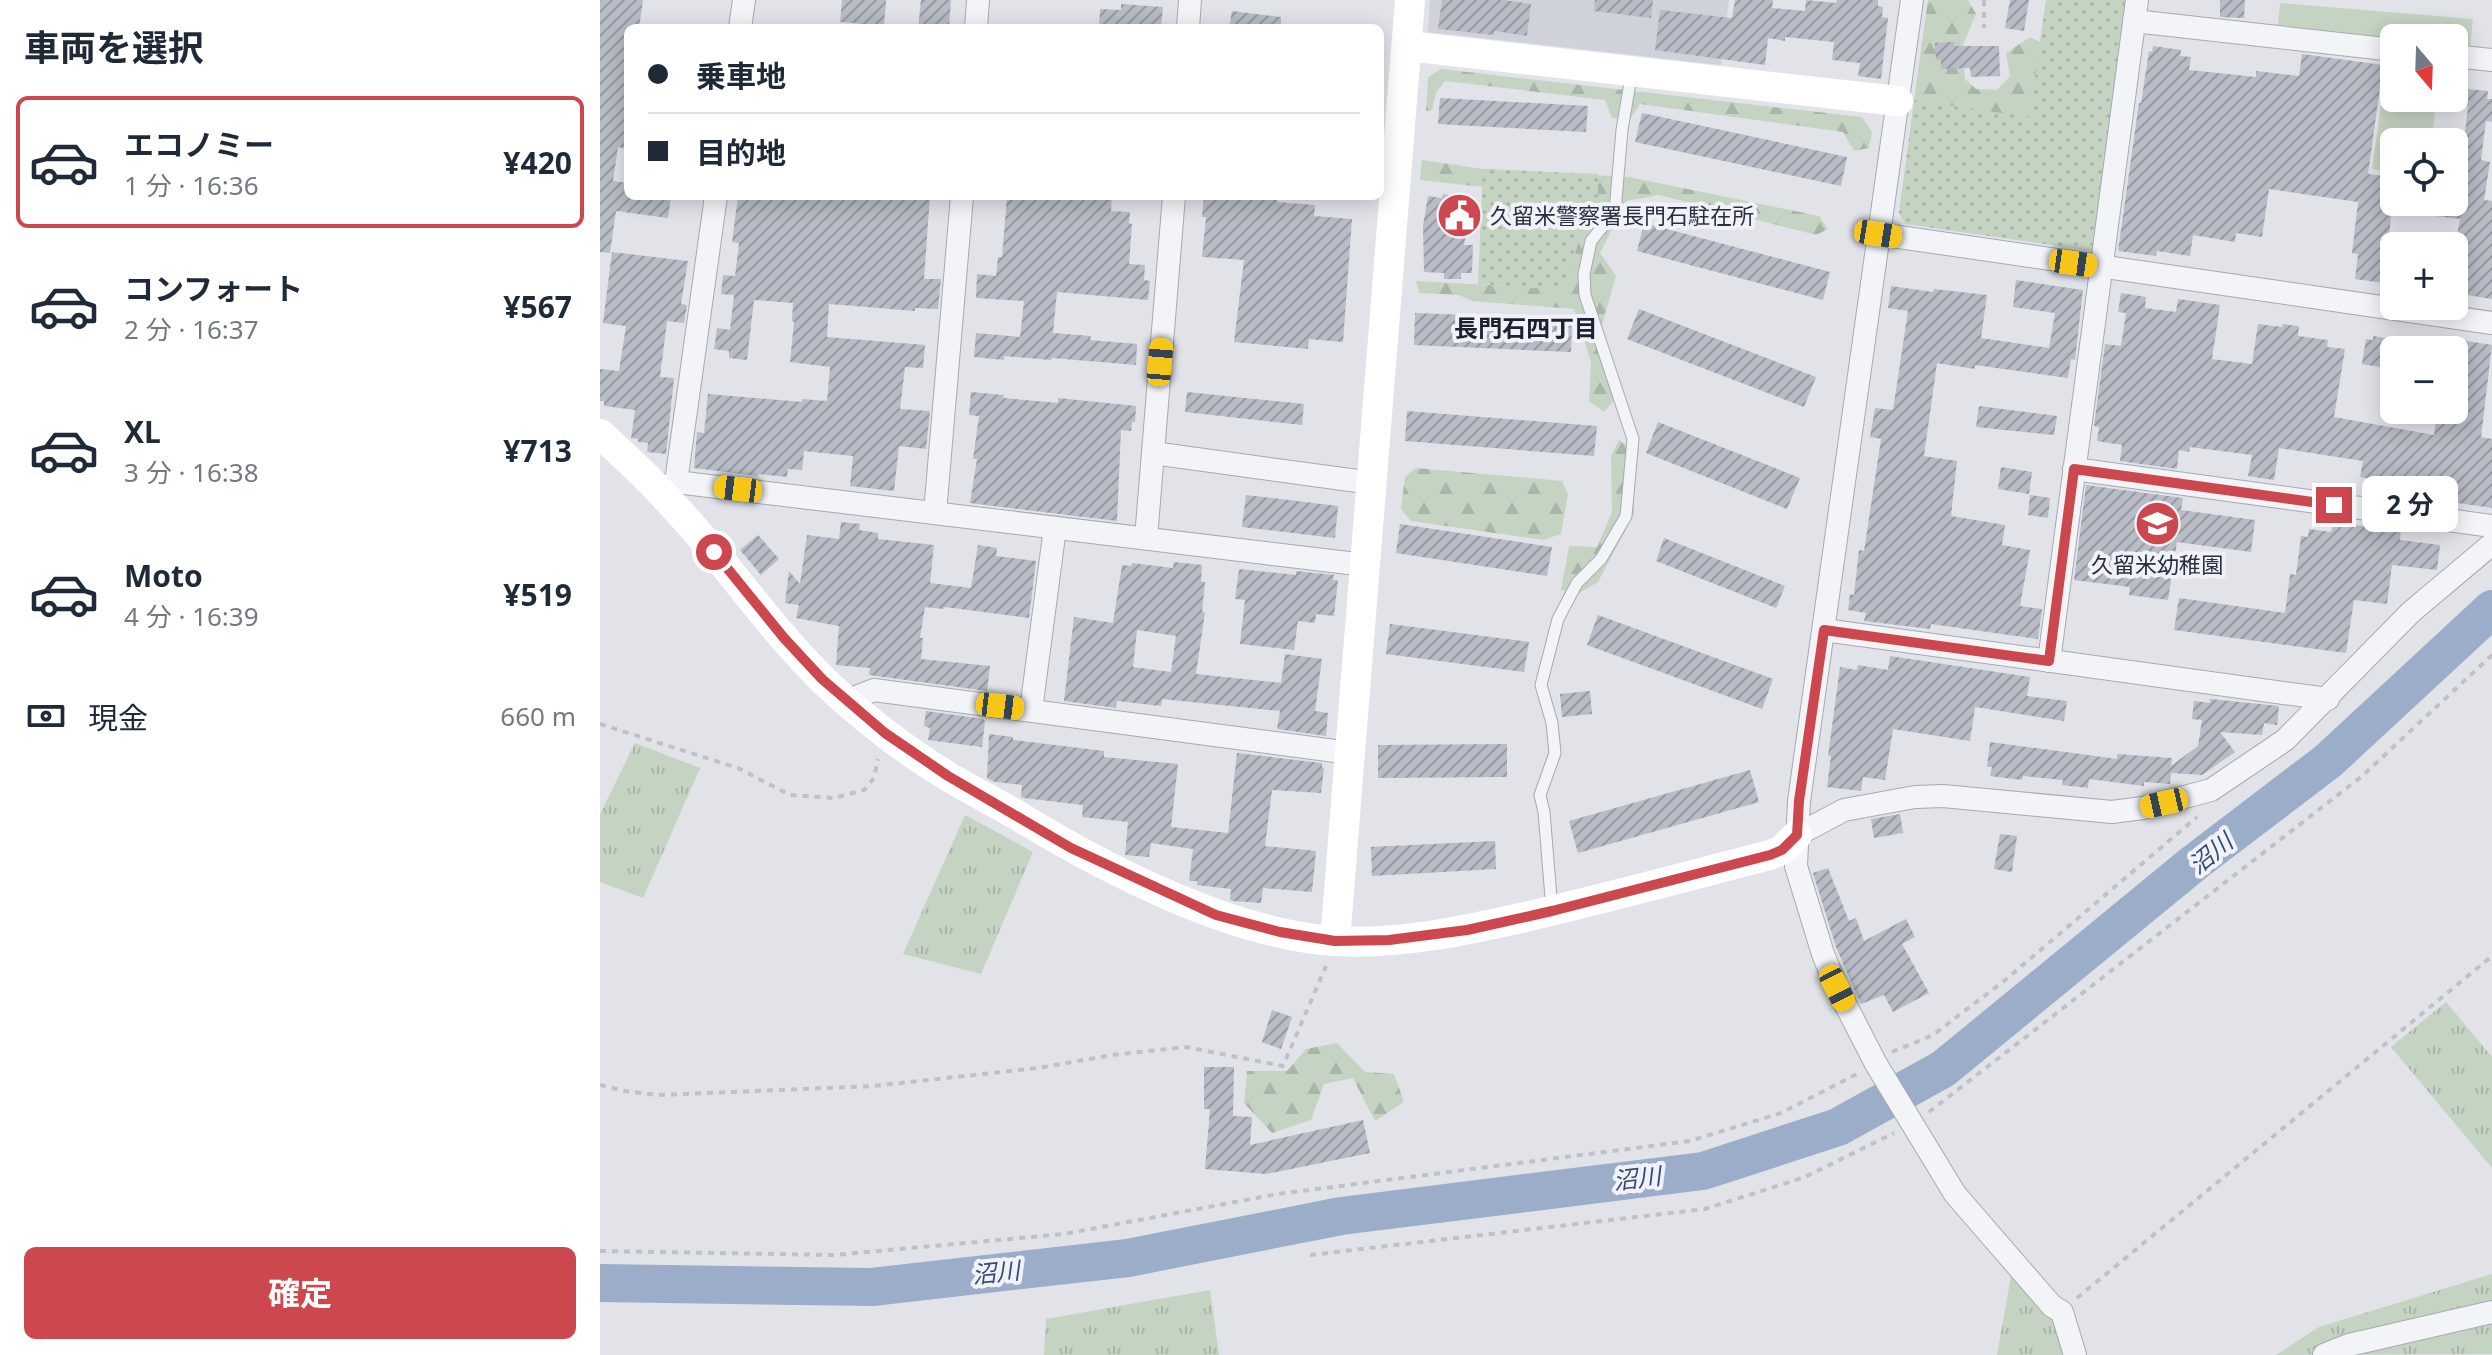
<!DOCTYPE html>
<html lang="ja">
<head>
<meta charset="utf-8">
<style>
	:root { --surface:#fff; --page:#f6f6f7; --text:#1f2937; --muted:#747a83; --line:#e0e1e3; --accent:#cd474e }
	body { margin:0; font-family:"Noto Sans","Noto Sans JP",sans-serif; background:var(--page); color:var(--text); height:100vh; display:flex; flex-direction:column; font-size:30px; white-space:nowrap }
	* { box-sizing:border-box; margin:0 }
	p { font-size:26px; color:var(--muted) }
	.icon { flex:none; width:44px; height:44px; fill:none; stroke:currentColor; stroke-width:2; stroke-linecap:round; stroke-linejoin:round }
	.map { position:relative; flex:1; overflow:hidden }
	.side { display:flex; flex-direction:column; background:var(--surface); width:600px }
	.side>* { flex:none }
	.guide { position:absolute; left:24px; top:24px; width:760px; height:176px; border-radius:12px; box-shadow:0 4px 20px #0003; display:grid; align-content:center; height:176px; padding:0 24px; background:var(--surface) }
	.needle { width:52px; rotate:161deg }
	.buttons { position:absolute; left:1780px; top:24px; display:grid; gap:16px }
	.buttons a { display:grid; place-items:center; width:88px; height:88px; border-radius:12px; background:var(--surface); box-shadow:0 4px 20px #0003; font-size:40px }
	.end { position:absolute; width:36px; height:36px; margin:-18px; border:10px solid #cd474e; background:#fff; box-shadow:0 0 0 4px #fff }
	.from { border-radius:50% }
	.bubble { position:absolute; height:56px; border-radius:12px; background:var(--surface); box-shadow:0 4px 20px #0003; font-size:26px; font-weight:700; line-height:56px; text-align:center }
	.car { position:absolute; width:24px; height:48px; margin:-24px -12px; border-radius:10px; box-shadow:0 0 6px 2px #0007; background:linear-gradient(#f5c518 24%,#345 0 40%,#f5c518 0 76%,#345 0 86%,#f5c518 0) }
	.guide b { display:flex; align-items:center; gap:28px; height:76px; font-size:30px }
	.guide b+b { border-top:2px solid var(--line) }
	.guide i { width:20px; height:20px; background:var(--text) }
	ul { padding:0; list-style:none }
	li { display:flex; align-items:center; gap:24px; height:132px; margin:0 16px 12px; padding:0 8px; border:4px solid transparent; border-radius:12px }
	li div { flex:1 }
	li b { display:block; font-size:30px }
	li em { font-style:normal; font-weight:700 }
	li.active { border-color:var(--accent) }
	li>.icon { width:72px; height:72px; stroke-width:1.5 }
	h2 { padding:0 24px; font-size:36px; line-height:96px }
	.pay { display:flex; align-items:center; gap:20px; height:88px; padding:0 24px; font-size:30px }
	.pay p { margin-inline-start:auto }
	.button { display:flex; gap:16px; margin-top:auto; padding:16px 24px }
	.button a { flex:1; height:92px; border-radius:12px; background:var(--accent); color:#fff; font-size:32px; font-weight:700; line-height:92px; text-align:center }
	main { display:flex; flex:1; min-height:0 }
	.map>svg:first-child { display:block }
	.built { fill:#cfd2db }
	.grass { fill:url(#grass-tufts) }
	.forest { fill:url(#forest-firs) }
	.park { fill:url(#park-dots) }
	.garden { fill:#c5d3c2 }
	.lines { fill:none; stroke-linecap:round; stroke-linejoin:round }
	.river { stroke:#9cadc9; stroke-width:38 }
	.building { fill:url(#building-hatch); fill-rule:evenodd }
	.lane-casing { stroke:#a6a9b3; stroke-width:13 }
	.street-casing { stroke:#a6a9b3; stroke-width:24 }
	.path { stroke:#bec1c8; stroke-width:4; stroke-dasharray:6 6; stroke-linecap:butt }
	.lane { stroke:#f3f4f8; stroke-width:11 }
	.street { stroke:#f3f4f8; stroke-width:22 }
	.secondary { stroke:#fff; stroke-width:30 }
	.route { stroke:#cd474e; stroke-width:10 }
	.labels { text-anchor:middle; stroke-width:8; stroke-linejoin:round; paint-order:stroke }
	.poi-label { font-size:22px; fill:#292f41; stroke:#f0f2f7; text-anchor:start }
	.neighbourhood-label { font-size:24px; font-weight:bold; fill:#1b2131; stroke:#f0f2f7 }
	.water-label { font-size:24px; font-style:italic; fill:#344a74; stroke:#f0f2f7 }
</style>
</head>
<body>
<main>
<section class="side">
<h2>車両を選択</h2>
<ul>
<li class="active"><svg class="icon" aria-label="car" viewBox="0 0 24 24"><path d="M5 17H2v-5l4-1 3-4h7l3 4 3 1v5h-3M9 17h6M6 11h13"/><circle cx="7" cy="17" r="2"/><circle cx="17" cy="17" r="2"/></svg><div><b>エコノミー</b><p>1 分 · 16:36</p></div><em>¥420</em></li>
<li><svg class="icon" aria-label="car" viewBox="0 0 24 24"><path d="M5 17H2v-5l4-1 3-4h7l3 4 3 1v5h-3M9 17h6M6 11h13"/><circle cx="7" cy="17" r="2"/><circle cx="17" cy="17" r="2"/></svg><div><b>コンフォート</b><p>2 分 · 16:37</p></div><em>¥567</em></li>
<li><svg class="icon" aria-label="car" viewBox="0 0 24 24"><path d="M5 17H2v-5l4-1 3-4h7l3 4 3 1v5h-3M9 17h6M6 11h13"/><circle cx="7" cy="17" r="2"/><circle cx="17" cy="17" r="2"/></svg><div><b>XL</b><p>3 分 · 16:38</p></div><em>¥713</em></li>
<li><svg class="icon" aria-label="car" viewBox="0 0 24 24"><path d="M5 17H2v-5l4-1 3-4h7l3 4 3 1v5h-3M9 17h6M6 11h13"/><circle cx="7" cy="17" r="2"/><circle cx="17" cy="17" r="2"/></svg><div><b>Moto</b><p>4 分 · 16:39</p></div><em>¥519</em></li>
</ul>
<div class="pay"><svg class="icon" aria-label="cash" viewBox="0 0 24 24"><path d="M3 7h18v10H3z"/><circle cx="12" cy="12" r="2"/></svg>現金<p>660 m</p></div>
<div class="button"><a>確定</a></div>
</section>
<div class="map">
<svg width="1892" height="1355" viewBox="0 0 1892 1355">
	<defs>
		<pattern id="grass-tufts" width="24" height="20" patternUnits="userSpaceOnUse" patternTransform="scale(2)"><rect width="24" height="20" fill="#c5d3c2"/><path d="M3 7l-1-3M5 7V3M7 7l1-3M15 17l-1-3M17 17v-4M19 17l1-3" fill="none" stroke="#a9b5a8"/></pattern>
		<pattern id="forest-firs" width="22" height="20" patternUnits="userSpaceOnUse" patternTransform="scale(2)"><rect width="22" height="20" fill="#c5d3c2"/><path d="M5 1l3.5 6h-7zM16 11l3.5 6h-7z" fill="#a9b5a8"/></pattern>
		<pattern id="park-dots" width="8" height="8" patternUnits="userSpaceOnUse" patternTransform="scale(2)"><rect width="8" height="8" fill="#c5d3c2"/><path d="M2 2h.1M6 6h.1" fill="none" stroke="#a9b5a8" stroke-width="1.8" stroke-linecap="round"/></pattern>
		<pattern id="building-hatch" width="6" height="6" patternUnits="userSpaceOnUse" patternTransform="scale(2)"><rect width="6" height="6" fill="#b8bcc6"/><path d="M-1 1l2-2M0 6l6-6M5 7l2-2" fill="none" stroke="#9699a2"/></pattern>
	</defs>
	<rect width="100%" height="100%" fill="#e1e3e9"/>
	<polygon class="built" points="830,0 1129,0 1121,65 828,32"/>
	<g class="grass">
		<polygon points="35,743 100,768 43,898 0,882 0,814"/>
		<polygon points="365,815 433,852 381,974 303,954"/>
		<polygon points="1846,1002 1892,1057 1892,1168 1791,1047"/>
		<polygon points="1412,1271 1457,1323 1466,1355 1397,1355"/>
		<polygon points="1892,1274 1892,1354 1676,1355 1719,1327"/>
		<polygon points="610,1290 619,1355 444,1355 446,1319"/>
	</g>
	<g class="forest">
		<polygon points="1328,0 1368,0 1376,14 1362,47 1365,79 1376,89 1397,90 1410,76 1406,53 1430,37 1444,44 1429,126 1313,107"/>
		<polygon points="841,69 1262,117 1272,132 1269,148 1254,151 1243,132 1040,104 1030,119 1012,118 1005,100 845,81 836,93 832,110 826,111 828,77"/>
		<polygon points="822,160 883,169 1029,177 1219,216 1228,229 1216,235 1059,195 1026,201 1000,253 1016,276 996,346 1015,399 1004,412 989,401 991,362 974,309 872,301 859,295 819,293 816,281 964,289 972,197 820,180"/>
		<polygon points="1019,440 1033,450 1034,514 998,582 976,595 961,590 969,546 997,547 1012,512 1011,456"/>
		<polygon points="816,468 962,481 968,494 961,534 943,540 811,521 801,509 805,477"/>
		<polygon points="737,1043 765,1072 794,1074 804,1102 775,1121 753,1078 724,1084 711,1120 672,1133 644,1103 647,1071 687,1071 706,1049"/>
	</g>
	<g class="park">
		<polygon points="1446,0 1527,0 1493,251 1305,224 1299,213 1314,100 1429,117"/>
		<polygon points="883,169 998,174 998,210 979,241 964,290 878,284"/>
	</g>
	<g class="garden">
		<polygon points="1680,3 1873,19 1870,46 1854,45 1854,38 1794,38 1678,25"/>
		<polygon points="1787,63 1794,64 1794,98 1837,98 1831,142 1794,142 1794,172 1772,169"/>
	</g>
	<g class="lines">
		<polyline class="river" points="0,1283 272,1287 528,1258 741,1216 1103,1171 1238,1127 1343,1069 1594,863 1728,761 1892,609"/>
	</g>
	<g class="building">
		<polygon points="0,0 43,0 39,28 28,28 28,149 18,147 13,181 28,183 28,196 71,196 68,218 16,211 10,253 0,252"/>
		<polygon points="242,0 286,0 284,26 240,22"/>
		<polygon points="321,0 351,0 349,28 318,28"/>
		<polygon points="842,0 904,0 931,4 927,36 895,31 894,35 838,29"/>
		<polygon points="995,0 1053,0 1051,18 994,11"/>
		<polygon points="1135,0 1173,0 1172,8 1205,11 1206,0 1236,3 1237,0 1278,0 1278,6 1283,7 1282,17 1288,18 1281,79 1258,76 1260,63 1232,60 1234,42 1185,37 1185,41 1168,38 1165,65 1055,50 1060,10 1132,18"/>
		<polygon points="1410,0 1429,0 1424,31 1405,28"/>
		<polygon points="1620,0 1645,0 1644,18 1620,17"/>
		<polygon points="521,4 563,7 561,28 499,28 500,9 521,10"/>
		<polygon points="632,11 681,17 681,28 629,28"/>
		<polygon points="1354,42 1355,46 1399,46 1400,76 1371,77 1370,68 1341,69 1341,60 1336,60 1335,43"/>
		<polygon points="1553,46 1581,50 1580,56 1591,57 1589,70 1656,77 1656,71 1699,76 1702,54 1783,65 1768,174 1794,177 1794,210 1792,210 1783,283 1755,279 1758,254 1752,253 1758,202 1669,189 1662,237 1636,233 1635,242 1593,235 1590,256 1557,251 1556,256 1518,251 1539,103 1541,103 1549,51 1552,52"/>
		<polygon points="1867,89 1888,91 1887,99 1892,99 1892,122 1886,121 1881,160 1890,162 1884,200 1892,201 1892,299 1854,293 1854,253 1860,219 1810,213 1811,202 1854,202 1854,148 1863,150 1868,106 1865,105"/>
		<polygon points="840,98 988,106 986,132 838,124"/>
		<polygon points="1042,113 1247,157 1241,186 1035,142"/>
		<polygon points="843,194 872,199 864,245 873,245 872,273 861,273 861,279 844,279 844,273 824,272 823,226 828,196 842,198"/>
		<polygon points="138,196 330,196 324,279 341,279 338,309 315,308 315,311 229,304 227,337 325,345 323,368 305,367 300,409 330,411 326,449 299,446 294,491 250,486 253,456 204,451 202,470 188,469 187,477 158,474 158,476 94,468 97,432 104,433 108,394 202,402 202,399 227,401 230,367 190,362 194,322 192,321 193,303 154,300 147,360 129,358 129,351 114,349 117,328 130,330 134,295 121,294 123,275 135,276 139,243 132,242"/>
		<polygon points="407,196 512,196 511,211 530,212 529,223 532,224 529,264 545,265 544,280 550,281 548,300 457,292 453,333 491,336 490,340 537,344 536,365 452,358 451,360 404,356 404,360 374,357 376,333 420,337 424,301 376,298 377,274 396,276 398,257 402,257"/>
		<polygon points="604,196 678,199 677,202 715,205 714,216 752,219 743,342 709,339 708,349 634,342 644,260 602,257 606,217 602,217"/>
		<polygon points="1044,223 1230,272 1223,300 1037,251"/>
		<polygon points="12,252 88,261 81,304 87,305 84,323 67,321 60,377 74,378 66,454 47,452 48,443 38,442 38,439 31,438 35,410 4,406 4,401 0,401 0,369 19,371 26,326 3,323"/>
		<polygon points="1416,280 1483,290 1475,360 1471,359 1468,378 1375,365 1375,369 1337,363 1324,456 1357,461 1351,516 1405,525 1402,545 1430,550 1420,606 1442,609 1438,639 1331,624 1330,629 1264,621 1266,613 1248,610 1250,594 1254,595 1259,550 1264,551 1281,439 1270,437 1275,408 1293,410 1308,311 1288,308 1291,286 1333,292 1334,289 1387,295 1381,338 1449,348 1455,313 1413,307"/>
		<polygon points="1521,293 1546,297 1545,308 1576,312 1578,299 1620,305 1612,359 1652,364 1658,324 1682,327 1683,324 1699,326 1698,336 1728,340 1727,347 1745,349 1734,417 1834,435 1837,410 1854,410 1854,339 1892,345 1881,437 1892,439 1892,508 1796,494 1797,490 1770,485 1771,479 1760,477 1763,461 1679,448 1674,480 1648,476 1652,455 1590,447 1589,452 1579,450 1577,469 1520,461 1522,445 1497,441 1499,427 1494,426 1505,344 1521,346 1526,313 1518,312"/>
		<polygon points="1039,309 1216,377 1204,407 1027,339"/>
		<polygon points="815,313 972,319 971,352 814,345"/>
		<polygon points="1773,336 1797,340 1792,369 1762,364 1766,339 1773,340"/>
		<polygon points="371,392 404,395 403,398 458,403 458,398 536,406 535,422 532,422 531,431 521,430 517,521 370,503 377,459 373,459 379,416 369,415"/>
		<polygon points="587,392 704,404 702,425 585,412"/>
		<polygon points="1379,406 1457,416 1454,435 1376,427"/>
		<polygon points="807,411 997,426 994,456 805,441"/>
		<polygon points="1058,422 1200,478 1187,509 1046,453"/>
		<polygon points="1401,467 1432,472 1429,494 1398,489"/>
		<polygon points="1486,485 1583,498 1581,510 1655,520 1651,552 1577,542 1568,600 1529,595 1530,587 1474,580"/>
		<polygon points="646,495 738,506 735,538 642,527"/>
		<polygon points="1430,495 1450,498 1448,518 1428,515"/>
		<polygon points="241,522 260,524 259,530 278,533 278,539 334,545 330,583 371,588 378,545 397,548 396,556 436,561 429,618 345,607 344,609 325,607 320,638 323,638 321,659 390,666 387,691 269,675 270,668 236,665 239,626 196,618 199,605 185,603 189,571 200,584 207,535 239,539"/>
		<polygon points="1733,522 1770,527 1771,524 1801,528 1800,540 1840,545 1837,570 1792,565 1787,604 1754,600 1746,653 1574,630 1579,598 1685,613 1690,574 1696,575 1701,536 1708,537 1709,529 1731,532"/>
		<polygon points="800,524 952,547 947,576 796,553"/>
		<polygon points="158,535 179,559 161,575 140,550"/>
		<polygon points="1064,538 1185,586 1176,608 1056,561"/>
		<path d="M574,562l28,3 -1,17h4l-3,30h3l-9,62 85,9 4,-29 37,5 -7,52 13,2 -2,23 -49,-7 3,-18 -118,-12 -1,7 -44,-5 -1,7 -52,-7 10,-84 39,6 9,-58 9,1 1,-3 41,5zM537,630l39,6 -5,36 -38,-5z"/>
		<polygon points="639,569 696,575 696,571 734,575 733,580 738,580 734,616 716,614 715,623 698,621 694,650 640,644 645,600 635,599"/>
		<polygon points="998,615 1173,679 1162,709 987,645"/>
		<polygon points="790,624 929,642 924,672 786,654"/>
		<polygon points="1290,656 1430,677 1427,696 1467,701 1464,721 1375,707 1370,741 1293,729 1285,780 1263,777 1261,791 1227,787 1231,756 1228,756 1240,667 1257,670 1258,665 1288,670"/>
		<polygon points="990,691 992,714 962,717 960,694"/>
		<polygon points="1610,699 1679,706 1677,725 1664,723 1662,735 1620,732 1635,752 1602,775 1571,773 1570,784 1544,782 1544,786 1489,779 1488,788 1462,785 1463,780 1423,776 1422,780 1390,776 1392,767 1387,767 1390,742 1517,759 1517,754 1572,758 1571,766 1598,746 1602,720 1592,719 1594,701 1610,703"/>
		<polygon points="326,711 383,719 385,721 382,747 328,740 330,728 324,726"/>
		<polygon points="389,734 413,737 413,740 504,751 504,757 578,764 571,827 628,833 637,753 722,763 722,767 724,768 721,793 672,790 665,846 716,851 712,892 663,888 661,903 633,901 630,900 631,889 597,885 597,881 589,881 593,849 551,843 549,857 525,855 528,822 482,817 483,805 424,798 421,797 422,785 395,782 387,778"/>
		<polygon points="907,744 907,777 778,778 778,745"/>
		<polygon points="1150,770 1159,802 978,853 969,821"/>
		<polygon points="1300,814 1303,833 1274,838 1271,819"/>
		<polygon points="1400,834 1417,836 1412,872 1394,869"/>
		<polygon points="895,841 896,869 772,876 771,847"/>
		<polygon points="1228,868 1249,921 1256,918 1264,941 1306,919 1315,937 1302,944 1329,993 1293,1012 1284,995 1261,1004 1236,947 1213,873"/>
		<polygon points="672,1010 692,1017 681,1049 662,1042"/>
		<polygon points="604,1067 634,1067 633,1116 652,1117 650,1145 763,1120 770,1153 666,1174 605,1169 610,1109 604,1109"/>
	</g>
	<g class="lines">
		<defs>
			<polyline id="lane" points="952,910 944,812 940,795 955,753 952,723 941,685 958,619 977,583 1001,559 1026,516 1033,439 985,295 984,274 991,241 1015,211 1022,130 1032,71"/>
			<g id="street">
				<polyline points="1312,0 1199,801 1196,866 1223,954 1237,988 1276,1064 1355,1194 1452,1306 1462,1312 1475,1355"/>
				<polyline points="1534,21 1794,50"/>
				<polyline points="140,28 144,0"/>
				<polyline points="376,28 378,0"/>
				<polyline points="588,28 590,0"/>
				<polyline points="1854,56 1892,60"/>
				<polyline points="1278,234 1892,323"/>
				<polyline points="553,453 772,483"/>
				<polyline points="1474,469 1892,526"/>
				<polyline points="76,482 116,196"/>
				<polyline points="58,489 76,482 765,565"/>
				<polyline points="335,513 362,196"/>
				<polyline points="546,538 574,196"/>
				<polyline points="1224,630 1728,699"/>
				<polyline points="1449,661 1537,0"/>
				<polyline points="246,701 274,690 750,753"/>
				<polyline points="431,710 455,528"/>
				<polyline points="1197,835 1244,810 1315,797 1343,796 1512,812 1543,808 1611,790 1685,740 1811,612 1892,544"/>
				<polyline points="1724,1355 1749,1345 1892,1312"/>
			</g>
		</defs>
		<use href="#lane" class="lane-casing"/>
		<use href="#street" class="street-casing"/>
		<g class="path">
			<polyline points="1384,0 1384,28"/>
			<polyline points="0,724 138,768 190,795 234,798 264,790 274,778 278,759"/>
			<polyline points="1292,1052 1333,1035 1404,981 1597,817"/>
			<polyline points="0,1085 25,1091 58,1095 273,1086 438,1068 512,1055 586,1047 683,1066 726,966"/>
			<polyline points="1329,1112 1761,777 1892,655"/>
			<polyline points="0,1251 234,1255 464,1234 678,1194 1090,1141 1181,1113 1257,1074"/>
			<polyline points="710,1255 1105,1209 1205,1177 1294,1133"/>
			<polyline points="1477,1298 1892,956"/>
		</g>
		<use href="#lane" class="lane"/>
		<use href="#street" class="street"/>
		<g class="secondary">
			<polyline points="807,46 1298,101"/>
			<path d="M0,434c34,30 66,62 96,97 43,50 81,104 128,150 38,36 80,69 125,96 23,14 48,26 71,40 87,53 213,118 315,124 63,4 128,-10 190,-24 82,-19 163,-41 245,-62l12,-5 15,-15"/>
			<polyline points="735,941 810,0"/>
		</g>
	</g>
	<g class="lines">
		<polyline class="route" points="114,552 184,638 222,679 285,733 348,776 471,848 616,915 680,932 735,941 789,940 867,930 952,911 1170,855 1182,850 1197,835 1199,801 1224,630 1449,661 1474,469 1734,505"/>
	</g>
	<defs>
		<symbol id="civic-disc" viewBox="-11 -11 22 22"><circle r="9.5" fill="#cd474e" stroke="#f0f2f7"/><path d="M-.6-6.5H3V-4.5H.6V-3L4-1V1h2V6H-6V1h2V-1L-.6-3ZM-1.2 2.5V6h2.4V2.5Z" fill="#fff"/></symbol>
		<symbol id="school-disc" viewBox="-11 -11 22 22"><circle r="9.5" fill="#cd474e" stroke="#f0f2f7"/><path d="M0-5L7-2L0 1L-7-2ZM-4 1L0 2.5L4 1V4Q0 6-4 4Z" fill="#fff"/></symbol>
	</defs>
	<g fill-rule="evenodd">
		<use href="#civic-disc" x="834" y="190" width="51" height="51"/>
		<use href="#school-disc" x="1532" y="498" width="51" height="51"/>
	</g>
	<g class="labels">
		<g class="poi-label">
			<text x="890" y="224">久留米警察署長門石駐在所</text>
			<text x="1557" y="573" text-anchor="middle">久留米幼稚園</text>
		</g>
		<g class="neighbourhood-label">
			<text x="926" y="337">長門石四丁目</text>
		</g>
		<g class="water-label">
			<text transform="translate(1611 854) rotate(-39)" y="8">沼川</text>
			<text transform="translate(1037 1179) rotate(-7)" y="8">沼川</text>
			<text transform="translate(396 1273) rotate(-6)" y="8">沼川</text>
		</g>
	</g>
</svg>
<div class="buttons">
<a><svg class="needle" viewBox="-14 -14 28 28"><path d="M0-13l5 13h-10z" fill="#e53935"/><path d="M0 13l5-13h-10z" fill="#747a83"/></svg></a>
<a><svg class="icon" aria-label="locate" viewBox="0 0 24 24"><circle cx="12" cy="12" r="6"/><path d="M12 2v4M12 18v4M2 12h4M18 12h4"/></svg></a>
<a>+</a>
<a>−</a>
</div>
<i class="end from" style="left:114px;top:552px"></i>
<i class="end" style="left:1734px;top:505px"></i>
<div class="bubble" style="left:1762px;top:476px;width:96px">2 分</div>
<i class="car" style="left:1278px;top:234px;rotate:99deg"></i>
<i class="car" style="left:1473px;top:263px;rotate:98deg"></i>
<i class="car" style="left:560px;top:362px;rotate:5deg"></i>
<i class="car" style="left:138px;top:489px;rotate:277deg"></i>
<i class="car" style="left:400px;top:706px;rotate:97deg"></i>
<i class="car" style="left:1564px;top:803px;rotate:257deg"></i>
<i class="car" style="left:1237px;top:988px;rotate:153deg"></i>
<div class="guide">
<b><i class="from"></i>乗車地</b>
<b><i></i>目的地</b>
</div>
</div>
</main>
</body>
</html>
